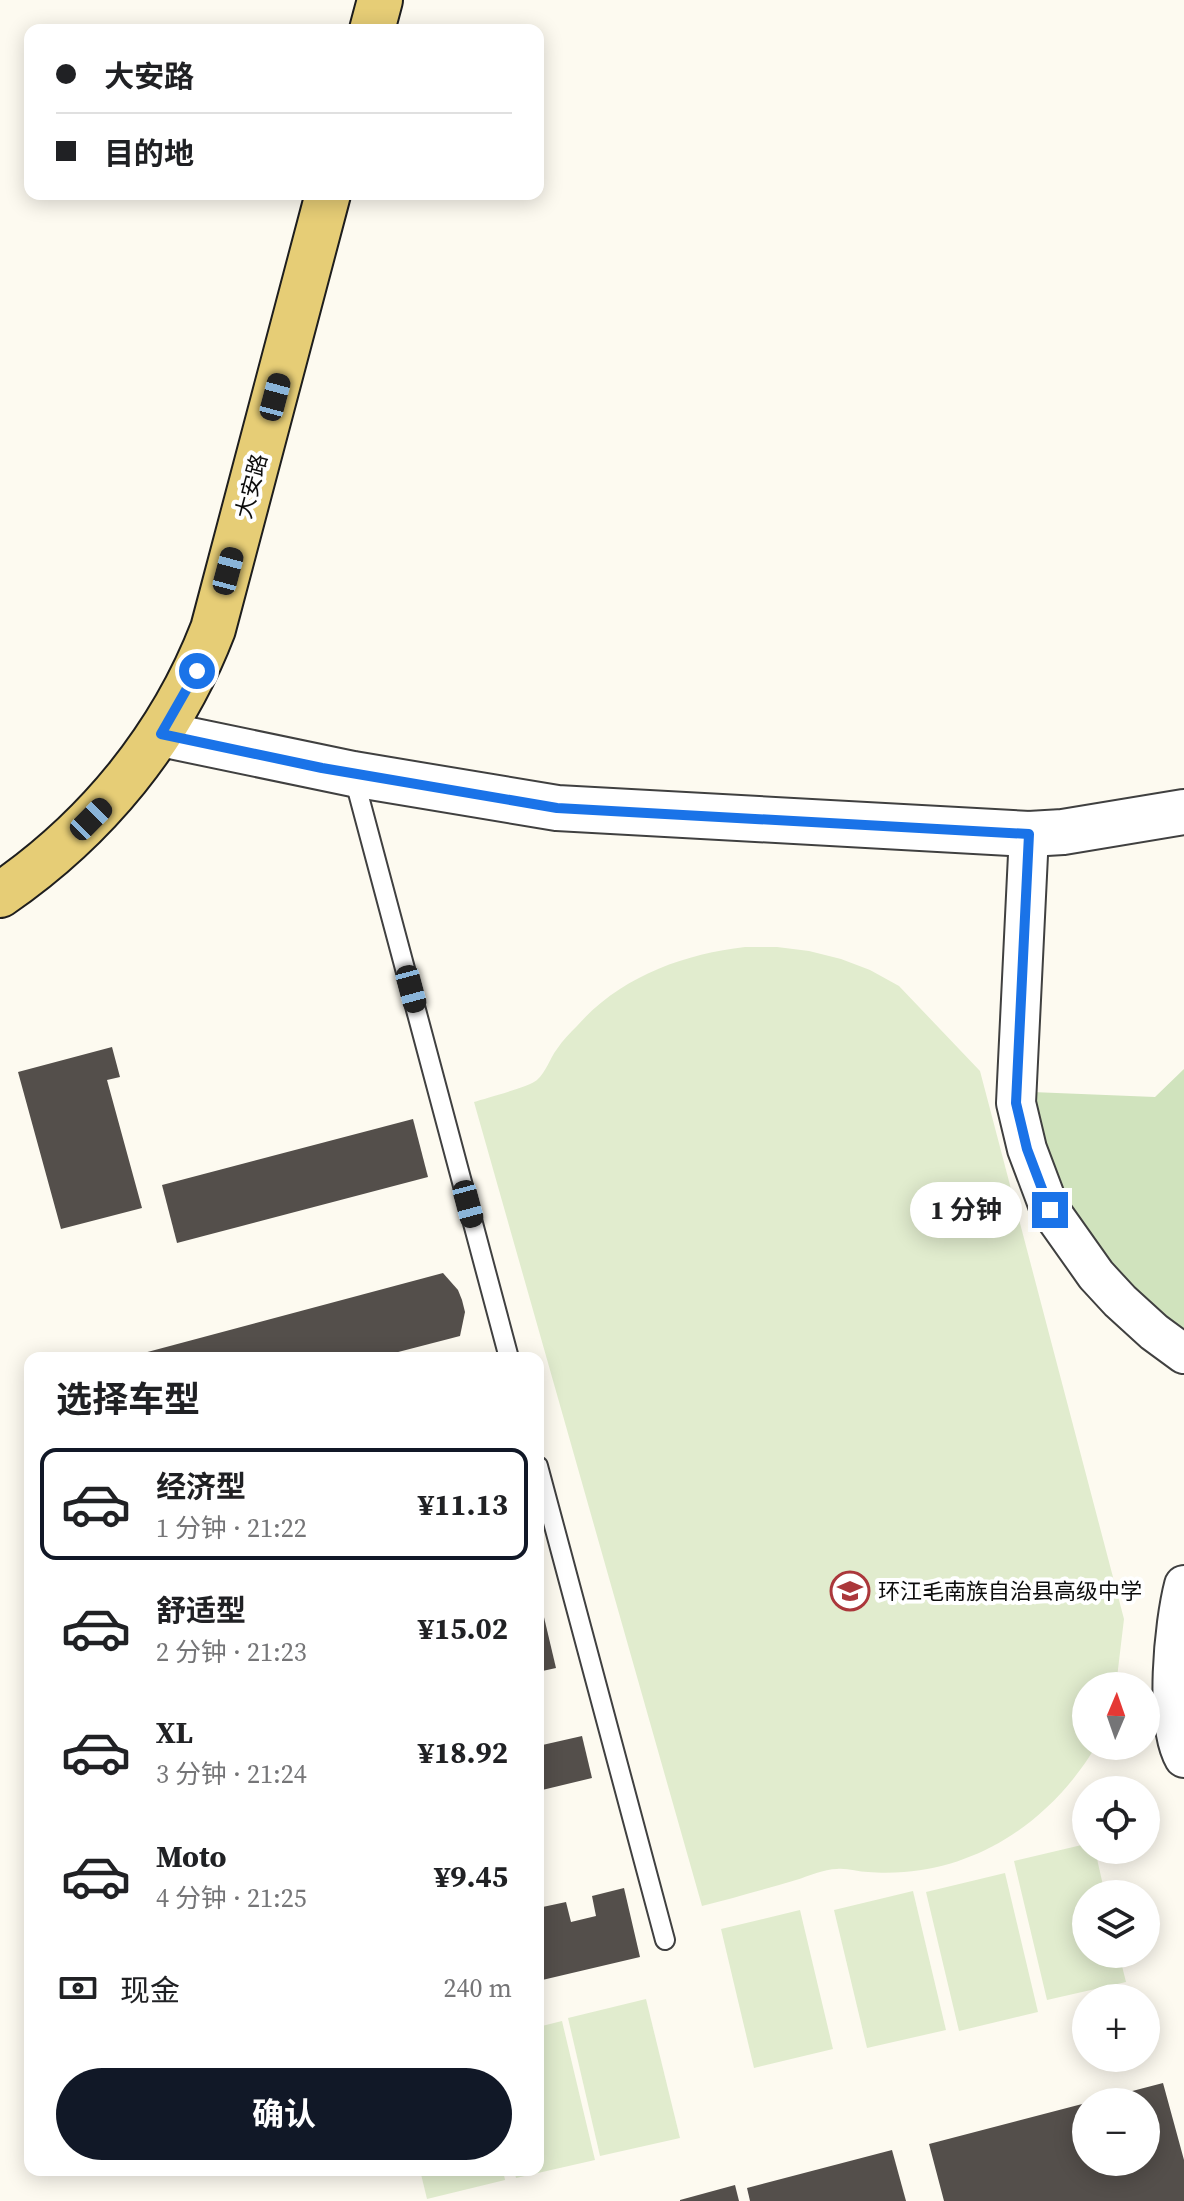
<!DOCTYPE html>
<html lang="zh">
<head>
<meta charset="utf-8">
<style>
	:root { --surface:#fff; --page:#f2f2f2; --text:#202124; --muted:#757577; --line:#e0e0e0; --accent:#111827 }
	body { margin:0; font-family:"Source Serif 4","Noto Sans SC",serif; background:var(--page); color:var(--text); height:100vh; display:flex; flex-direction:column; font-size:30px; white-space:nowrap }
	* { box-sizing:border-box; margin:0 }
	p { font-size:26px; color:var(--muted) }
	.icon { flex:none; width:44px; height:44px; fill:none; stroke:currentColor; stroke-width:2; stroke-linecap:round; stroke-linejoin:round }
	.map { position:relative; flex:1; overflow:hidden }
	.details { position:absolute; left:24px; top:1352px; width:520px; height:824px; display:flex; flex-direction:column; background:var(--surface); border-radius:16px; box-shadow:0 4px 20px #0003 }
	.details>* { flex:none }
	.hud { position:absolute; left:24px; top:24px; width:520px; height:176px; border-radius:16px; box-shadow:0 4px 20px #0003; display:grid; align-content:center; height:176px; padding:0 32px; background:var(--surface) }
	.needle { width:52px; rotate:2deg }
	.controls { position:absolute; left:1072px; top:1672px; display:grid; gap:16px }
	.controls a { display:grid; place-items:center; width:88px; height:88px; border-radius:50%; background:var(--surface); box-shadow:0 4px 20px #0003; font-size:40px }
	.end { position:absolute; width:36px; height:36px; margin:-18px; border:10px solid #1a73e8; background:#fff; box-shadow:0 0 0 4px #fff }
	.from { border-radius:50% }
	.bubble { position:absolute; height:56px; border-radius:28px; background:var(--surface); box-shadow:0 4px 20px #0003; font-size:26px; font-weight:700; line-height:56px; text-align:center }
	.car { position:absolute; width:24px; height:48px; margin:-24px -12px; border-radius:10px; box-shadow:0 0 6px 2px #0007; background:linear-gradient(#222 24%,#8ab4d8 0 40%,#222 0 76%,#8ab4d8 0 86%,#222 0) }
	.hud b { display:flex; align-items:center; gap:28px; height:76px; font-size:30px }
	.hud b+b { border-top:2px solid var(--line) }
	.hud i { width:20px; height:20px; background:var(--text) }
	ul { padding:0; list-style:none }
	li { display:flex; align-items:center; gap:24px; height:112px; margin:0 16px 12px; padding:0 16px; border:4px solid transparent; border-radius:16px }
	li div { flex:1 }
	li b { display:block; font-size:30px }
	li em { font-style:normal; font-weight:700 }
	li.selected { border-color:var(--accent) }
	li>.icon { width:72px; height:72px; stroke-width:1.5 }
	h2 { padding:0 32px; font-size:36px; line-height:96px }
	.pay { display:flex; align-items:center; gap:20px; height:88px; padding:0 32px; font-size:30px }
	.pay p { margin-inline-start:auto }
	.cta { display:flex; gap:16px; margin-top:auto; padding:16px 32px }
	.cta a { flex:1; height:92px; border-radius:48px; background:var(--accent); color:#fff; font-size:32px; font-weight:700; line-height:92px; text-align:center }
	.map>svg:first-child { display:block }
	.green { fill:#d0e3bd }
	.pitch { fill:#e1ecce }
	.building { fill:#544f4b }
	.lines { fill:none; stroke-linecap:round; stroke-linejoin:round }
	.service-casing { stroke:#404040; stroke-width:22 }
	.minor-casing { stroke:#404040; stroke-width:42 }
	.tertiary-casing { stroke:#404040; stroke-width:48 }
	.primary-casing { stroke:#1e1e1e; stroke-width:48 }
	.service { stroke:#fff; stroke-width:18 }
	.minor { stroke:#fff; stroke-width:38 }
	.tertiary { stroke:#fff; stroke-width:44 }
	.primary { stroke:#e6cd76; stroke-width:44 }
	.route { stroke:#1a73e8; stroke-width:10 }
	.labels { text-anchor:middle; stroke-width:8; stroke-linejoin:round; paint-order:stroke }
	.street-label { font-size:22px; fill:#0d0d0d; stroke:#fff }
	.poi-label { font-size:22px; fill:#0d0d0d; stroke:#fff; text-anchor:start }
</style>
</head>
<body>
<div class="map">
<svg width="1184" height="2201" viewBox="0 0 1184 2201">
	<rect width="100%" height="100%" fill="#fdfaf0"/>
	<polygon class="green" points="1184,1069 1184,1333 1091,1248 1068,1209 1050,1166 1032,1092 1155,1097"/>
	<g class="pitch">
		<path d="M745,947h32l32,4 32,8 29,11 29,16 81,85 144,548 -8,67h-30v60h10c-41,69 -110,120 -192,126 -12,1 -25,1 -36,0 -10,0 -21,-4 -31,-3 -13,0 -28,7 -41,11 -31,9 -63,18 -94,26l-228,-804c12,-4 55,-15 63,-22 9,-8 13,-22 20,-31 6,-9 13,-16 20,-23 43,-49 106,-72 168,-79z"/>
		<polygon points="1086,1844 1086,1850 1095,1850 1105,1894 1086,1894 1086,1954 1119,1954 1126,1982 1047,2000 1014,1861"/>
		<polygon points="1005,1873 1038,2012 959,2031 926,1892"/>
		<polygon points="913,1891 946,2030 867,2048 834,1910"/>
		<polygon points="800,1910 833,2049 754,2068 721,1929"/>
		<polygon points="646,1999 680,2138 600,2156 568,2018"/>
		<polygon points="562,2021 595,2160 516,2178 514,2170 538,2170 538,2027"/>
		<polygon points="420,2170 503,2170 505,2180 427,2199"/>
	</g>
	<g class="building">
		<polygon points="112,1047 120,1077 107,1080 142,1208 61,1229 18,1072"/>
		<polygon points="413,1119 428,1177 177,1243 162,1185"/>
		<polygon points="443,1273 458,1290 462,1300 465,1312 460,1336 375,1358 125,1358"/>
		<polygon points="543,1613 556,1668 538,1672 538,1615"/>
		<polygon points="582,1736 592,1778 538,1791 538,1746"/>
		<polygon points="624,1888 640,1957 538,1981 538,1908 566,1902 571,1922 596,1916 592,1896"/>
		<polygon points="1163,2083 1184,2160 1184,2201 944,2201 929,2144 1086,2103 1086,2162 1146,2162 1146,2102 1094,2101"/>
		<polygon points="892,2150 906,2201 750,2201 747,2188"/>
		<polygon points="735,2185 739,2201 680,2201 680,2200"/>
	</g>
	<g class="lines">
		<defs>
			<g id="service">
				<polyline points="353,774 509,1358"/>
				<polyline points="538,1466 665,1940"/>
			</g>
			<g id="minor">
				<polyline points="1029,834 1016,1103 1027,1149 1050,1210 1096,1275 1120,1301 1154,1332 1184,1354"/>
				<path d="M1184,1585c-10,38 -20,138 0,173"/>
			</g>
			<polyline id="tertiary" points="161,734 353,774 557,808 1029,834 1063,832 1184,812"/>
			<g id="primary">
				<polyline points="372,30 380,0"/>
				<path d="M0,895c96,-66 171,-157 213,-266l115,-435"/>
			</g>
		</defs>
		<use href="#service" class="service-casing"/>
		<use href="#minor" class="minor-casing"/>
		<use href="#tertiary" class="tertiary-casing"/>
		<use href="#primary" class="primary-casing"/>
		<use href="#service" class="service"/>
		<use href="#minor" class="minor"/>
		<use href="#tertiary" class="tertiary"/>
		<use href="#primary" class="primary"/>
	</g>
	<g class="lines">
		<polyline class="route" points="197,671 161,734 322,768 557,808 1029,834 1016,1103 1027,1149 1050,1210"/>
	</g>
	<defs>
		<symbol id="school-ring" viewBox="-11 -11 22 22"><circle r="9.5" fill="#fff" stroke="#ab373b" stroke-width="1.5"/><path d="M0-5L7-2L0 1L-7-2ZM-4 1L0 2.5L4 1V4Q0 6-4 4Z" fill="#ab373b"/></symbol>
	</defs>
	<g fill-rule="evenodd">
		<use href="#school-ring" x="828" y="1569" width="44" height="44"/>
	</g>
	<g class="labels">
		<g class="street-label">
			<text transform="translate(251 486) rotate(-75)" y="8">大安路</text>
		</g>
		<g class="poi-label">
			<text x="878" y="1599">环江毛南族自治县高级中学</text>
		</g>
	</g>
</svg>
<div class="controls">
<a><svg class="needle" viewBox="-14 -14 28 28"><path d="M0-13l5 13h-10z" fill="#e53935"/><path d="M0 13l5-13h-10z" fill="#757577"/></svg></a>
<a><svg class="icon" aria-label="locate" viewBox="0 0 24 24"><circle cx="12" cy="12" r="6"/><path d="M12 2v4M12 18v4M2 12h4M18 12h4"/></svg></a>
<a><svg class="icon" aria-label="layers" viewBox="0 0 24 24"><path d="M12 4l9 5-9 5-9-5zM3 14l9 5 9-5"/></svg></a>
<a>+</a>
<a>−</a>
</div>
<i class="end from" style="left:197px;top:671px"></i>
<i class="end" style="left:1050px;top:1210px"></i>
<div class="bubble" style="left:910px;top:1182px;width:112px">1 分钟</div>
<i class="car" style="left:275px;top:397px;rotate:15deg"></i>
<i class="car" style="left:228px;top:571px;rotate:15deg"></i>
<i class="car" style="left:91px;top:819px;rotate:45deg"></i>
<i class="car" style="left:411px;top:989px;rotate:165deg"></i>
<i class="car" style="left:468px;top:1204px;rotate:165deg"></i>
<div class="hud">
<b><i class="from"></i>大安路</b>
<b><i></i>目的地</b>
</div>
<section class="details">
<h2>选择车型</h2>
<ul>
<li class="selected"><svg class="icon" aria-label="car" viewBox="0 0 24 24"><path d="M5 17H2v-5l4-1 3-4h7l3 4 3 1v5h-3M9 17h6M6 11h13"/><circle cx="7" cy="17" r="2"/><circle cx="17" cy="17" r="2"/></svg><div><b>经济型</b><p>1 分钟 · 21:22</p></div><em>¥11.13</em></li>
<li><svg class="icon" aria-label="car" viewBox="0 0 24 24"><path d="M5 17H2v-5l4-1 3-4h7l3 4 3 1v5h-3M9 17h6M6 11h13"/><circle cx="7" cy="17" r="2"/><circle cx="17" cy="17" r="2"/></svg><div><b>舒适型</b><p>2 分钟 · 21:23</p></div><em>¥15.02</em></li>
<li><svg class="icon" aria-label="car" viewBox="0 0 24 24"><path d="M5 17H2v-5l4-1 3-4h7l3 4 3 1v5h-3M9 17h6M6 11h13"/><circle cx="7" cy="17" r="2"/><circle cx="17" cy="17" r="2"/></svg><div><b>XL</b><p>3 分钟 · 21:24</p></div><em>¥18.92</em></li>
<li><svg class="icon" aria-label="car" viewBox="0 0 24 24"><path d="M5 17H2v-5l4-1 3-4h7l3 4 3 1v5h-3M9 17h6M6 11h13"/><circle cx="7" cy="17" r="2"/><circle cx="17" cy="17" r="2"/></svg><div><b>Moto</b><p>4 分钟 · 21:25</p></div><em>¥9.45</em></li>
</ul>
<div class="pay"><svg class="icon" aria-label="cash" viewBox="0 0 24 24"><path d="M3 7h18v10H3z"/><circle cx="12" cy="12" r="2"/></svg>现金<p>240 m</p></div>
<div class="cta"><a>确认</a></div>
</section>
</div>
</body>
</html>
